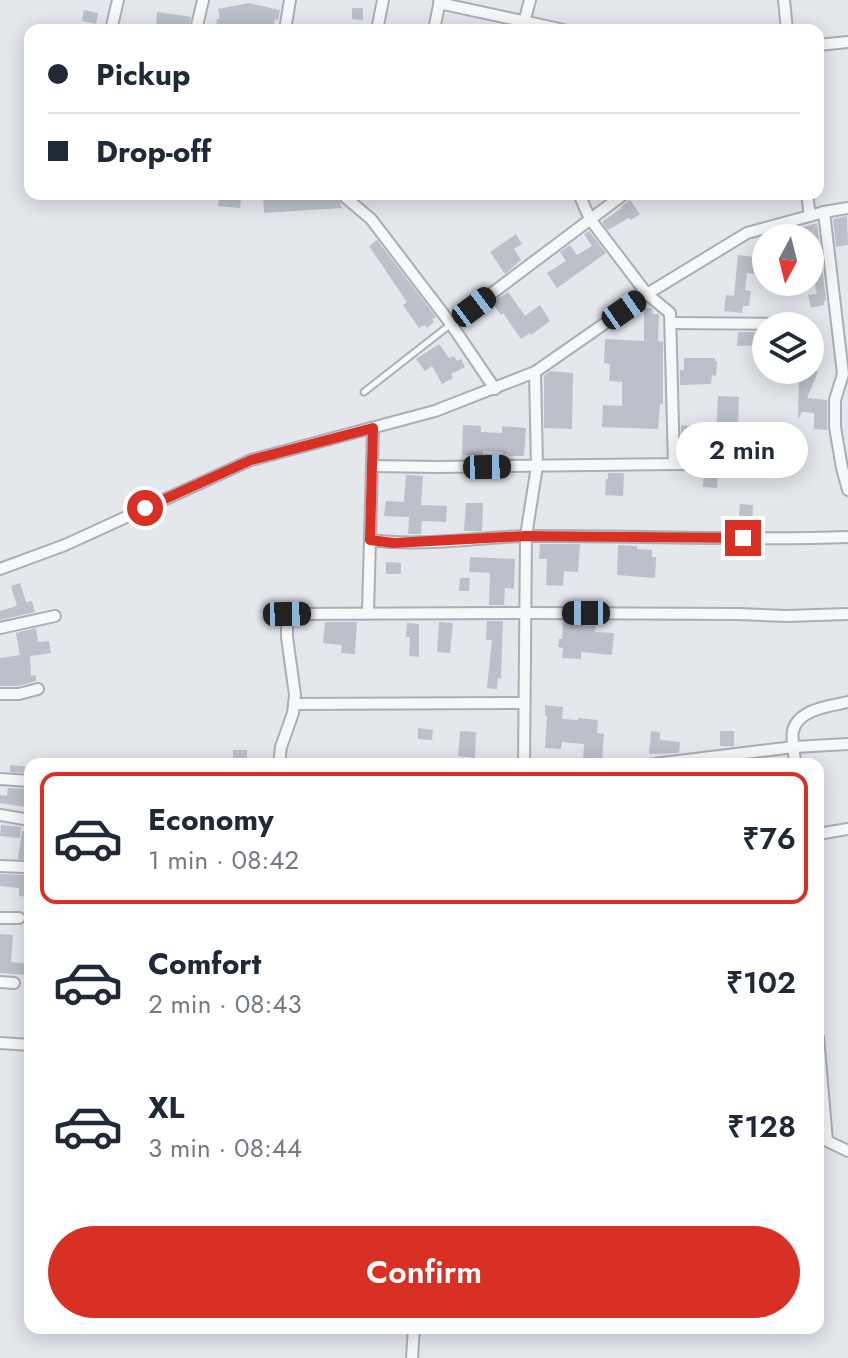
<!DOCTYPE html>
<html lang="en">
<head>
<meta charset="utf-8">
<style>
	:root { --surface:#fff; --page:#f2f2f3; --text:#1f2937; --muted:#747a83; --line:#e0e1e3; --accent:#d93025 }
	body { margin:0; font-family:Jost,sans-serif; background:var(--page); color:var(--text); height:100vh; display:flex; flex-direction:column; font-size:30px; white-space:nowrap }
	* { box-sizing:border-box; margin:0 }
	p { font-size:26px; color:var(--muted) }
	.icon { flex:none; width:44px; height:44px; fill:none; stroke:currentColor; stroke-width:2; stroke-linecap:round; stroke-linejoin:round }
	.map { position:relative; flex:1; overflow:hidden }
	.panel { position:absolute; left:24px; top:758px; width:800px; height:576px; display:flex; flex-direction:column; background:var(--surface); border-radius:16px; box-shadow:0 4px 20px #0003 }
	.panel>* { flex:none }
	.guide { position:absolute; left:24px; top:24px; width:800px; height:176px; border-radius:16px; box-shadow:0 4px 20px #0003; display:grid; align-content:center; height:176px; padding:0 24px; background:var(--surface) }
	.needle { width:52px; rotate:187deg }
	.fabs { position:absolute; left:752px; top:224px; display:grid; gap:16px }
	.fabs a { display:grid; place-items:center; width:72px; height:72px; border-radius:50%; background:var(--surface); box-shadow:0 4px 20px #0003; font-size:40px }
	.end { position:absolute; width:36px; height:36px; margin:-18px; border:10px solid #d93025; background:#fff; box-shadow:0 0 0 4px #fff }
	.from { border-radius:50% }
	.bubble { position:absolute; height:56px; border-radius:28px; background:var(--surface); box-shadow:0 4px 20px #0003; font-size:26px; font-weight:600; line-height:56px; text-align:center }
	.car { position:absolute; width:24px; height:48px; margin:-24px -12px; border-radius:10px; box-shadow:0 0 6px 2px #0007; background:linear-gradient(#222 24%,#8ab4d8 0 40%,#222 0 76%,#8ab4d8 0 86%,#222 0) }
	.guide b { display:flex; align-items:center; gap:28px; height:76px; font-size:30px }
	.guide b+b { border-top:2px solid var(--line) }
	.guide i { width:20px; height:20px; background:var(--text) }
	ul { padding:14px 0 0; list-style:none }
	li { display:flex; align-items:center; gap:24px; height:132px; margin:0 16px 12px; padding:0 8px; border:4px solid transparent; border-radius:16px }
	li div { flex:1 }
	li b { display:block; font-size:30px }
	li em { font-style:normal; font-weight:600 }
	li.active { border-color:var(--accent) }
	li>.icon { width:72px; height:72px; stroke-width:1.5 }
	.button { display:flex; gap:16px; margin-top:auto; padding:16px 24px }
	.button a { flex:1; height:92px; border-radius:48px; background:var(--accent); color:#fff; font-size:32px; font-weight:600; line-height:92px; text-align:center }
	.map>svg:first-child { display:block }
	.building { fill:#bbc0ca }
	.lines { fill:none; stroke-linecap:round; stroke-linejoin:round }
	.service-casing { stroke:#a9aeb7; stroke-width:9 }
	.minor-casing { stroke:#a9aeb7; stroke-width:14 }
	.service { stroke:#f7f8fa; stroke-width:5 }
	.minor { stroke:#f7f8fa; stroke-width:10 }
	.route { stroke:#d93025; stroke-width:10 }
</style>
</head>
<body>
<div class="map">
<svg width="848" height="1358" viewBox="0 0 848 1358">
	<rect width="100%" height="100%" fill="#e4e7ec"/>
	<g class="building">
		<polygon points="249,3 280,10 278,20 275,19 273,30 245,28 216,30 217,19 220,19 218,9"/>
		<polygon points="352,8 363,8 363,20 352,19"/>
		<polygon points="84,10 98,13 96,24 82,21"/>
		<polygon points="157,12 191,17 188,30 156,30"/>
		<polygon points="263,194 281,194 282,198 306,197 305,194 316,194 316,196 337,195 342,208 264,213"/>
		<polygon points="219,196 241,199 240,208 218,206"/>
		<polygon points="630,200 640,214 631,220 629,218 608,230 602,222 622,208 621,207"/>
		<polygon points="847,216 848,245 836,247 833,219"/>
		<polygon points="817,223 826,300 824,301 824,305 811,308 808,295 817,294 813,275 810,276 810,238 779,238 779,234"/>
		<polygon points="589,231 606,253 557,288 547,273 566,261 560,252 570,245 577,255 592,246 584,234"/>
		<polygon points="516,234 522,244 514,249 521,260 505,274 490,252"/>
		<polygon points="377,240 436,317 432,319 434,322 427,328 425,325 419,328 403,305 407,302 369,246"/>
		<polygon points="754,254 766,256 766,275 747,273 745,290 751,291 749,306 743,306 742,313 724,311 726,295 734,296 738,255 754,257"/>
		<polygon points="508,292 525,316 540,305 550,321 531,335 530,333 521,339 503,313 501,315 494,305 496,303 494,301"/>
		<polygon points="644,308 652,308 653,314 659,314 658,341 663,342 663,404 660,404 658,429 602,427 603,405 622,406 622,382 609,381 610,364 604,363 605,339 644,341"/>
		<polygon points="738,332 766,332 766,345 737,346"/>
		<polygon points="439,344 449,358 454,356 457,361 461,359 465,367 451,374 453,378 442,384 432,366 425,371 416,359"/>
		<polygon points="684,358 715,358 715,361 717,361 716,376 712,375 711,384 680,385 680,370 684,370"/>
		<polygon points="799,370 812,370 818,372 807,398 827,400 827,430 814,429 814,413 802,412 799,418 798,418 799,379 796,378"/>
		<polygon points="550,371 573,373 572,429 544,428 544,376"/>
		<polygon points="718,396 739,397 738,424 754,427 752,449 747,448 747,451 737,450 738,434 716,433"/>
		<polygon points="463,425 481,426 481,432 502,433 502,426 526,428 524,456 509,456 509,454 503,454 503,452 483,451 483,456 462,455"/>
		<polygon points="681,425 715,428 713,450 697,448 698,442 681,440"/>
		<polygon points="771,427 782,427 780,457 770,457"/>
		<polygon points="608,473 624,473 623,496 605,495 606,479 608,479"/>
		<polygon points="704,473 718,474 717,488 703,487"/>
		<polygon points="406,475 423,476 421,505 447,506 446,522 422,521 421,534 408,534 409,517 384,516 386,501 404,502"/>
		<polygon points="466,503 483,503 482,531 464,531"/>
		<polygon points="740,504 753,505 752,530 738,530"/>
		<polygon points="540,544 580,544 578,572 564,571 563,586 546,585 547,559 539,559"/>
		<polygon points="618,545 637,546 637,549 652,550 652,557 656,557 655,578 617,575"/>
		<polygon points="470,557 515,559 514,589 505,588 504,605 489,605 490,573 469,572"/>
		<polygon points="386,562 401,563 401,574 386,574"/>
		<polygon points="460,578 470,578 469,591 459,591"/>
		<polygon points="20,583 26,602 32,601 35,612 0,620 0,611 17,606 11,586"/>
		<polygon points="487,621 503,621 501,679 498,678 497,689 487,688 492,640 486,640"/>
		<polygon points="563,621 579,622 578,625 596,626 595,632 614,633 612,655 581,652 581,659 562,658 563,648 558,647 559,639 562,639"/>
		<polygon points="325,622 357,622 355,654 341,653 342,645 323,643"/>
		<polygon points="439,622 453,623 450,653 437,652"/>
		<polygon points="407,623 419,624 419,657 409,656 410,637 406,637"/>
		<polygon points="36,628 38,642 49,641 51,653 30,656 31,676 36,675 36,681 18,686 0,686 0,658 20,655 16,633"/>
		<polygon points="545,705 563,707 562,719 578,720 578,718 598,720 597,733 604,734 602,760 583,759 584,744 562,742 561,749 545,748 547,716 545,716"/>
		<polygon points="418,728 433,730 432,740 418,739"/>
		<polygon points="460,731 476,732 475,758 458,756"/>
		<polygon points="651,731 660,732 660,740 680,742 679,753 649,754"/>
		<rect x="720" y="731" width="14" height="15"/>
		<rect x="233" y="750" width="14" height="10"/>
		<polygon points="10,765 30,767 30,773 10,772"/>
		<polygon points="8,788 30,789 30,803 27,803 26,807 0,803 0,795 7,796"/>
		<polygon points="1,825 21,827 20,838 0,836"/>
		<polygon points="22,831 30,832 30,861 18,859"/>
		<polygon points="30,873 30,897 19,896 19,888 0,886 0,874 25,875"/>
		<polygon points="0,934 13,935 11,962 28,964 27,975 0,973"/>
	</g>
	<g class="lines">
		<defs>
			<polyline id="service" points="364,392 451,324"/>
			<g id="minor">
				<polyline points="784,0 787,30"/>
				<polyline points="439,3 564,30"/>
				<polyline points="111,30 118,0"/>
				<polyline points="196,30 203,0"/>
				<polyline points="285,30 290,0"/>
				<polyline points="377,30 383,0"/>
				<polyline points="434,30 440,0"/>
				<polyline points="522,30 530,0"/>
				<polyline points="818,45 848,42"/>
				<polyline points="346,194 345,197 371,219 451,324 495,389"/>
				<polyline points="807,194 810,216"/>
				<polyline points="824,212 843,374 835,400 835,427 842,468 848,490"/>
				<polyline points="671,323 778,324"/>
				<polyline points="451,324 624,194"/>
				<polyline points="674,464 778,465"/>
				<polyline points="372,466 438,467 674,464 670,313 647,294 590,219 579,194"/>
				<path d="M370,540c53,7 106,-3 159,-4 106,-1 213,5 319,1"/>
				<polyline points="0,569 65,545 251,460 435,411 535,372 647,294 747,233 824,212 848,208"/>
				<polyline points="368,612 373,428"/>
				<polyline points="0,628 55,616"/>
				<polyline points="0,694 19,694 38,689"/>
				<polyline points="294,704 524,703"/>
				<polyline points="279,764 281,747 293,713 295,695 287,637 287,614 525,613 737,614 786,616 848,614"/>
				<polyline points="524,764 526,536 537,466 535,372"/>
				<polyline points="654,764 794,747 848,744"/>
				<path d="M795,764c0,-10 -4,-24 -2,-33 5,-22 37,-25 55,-29"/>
				<polyline points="0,779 30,781"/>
				<polyline points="0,815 30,820"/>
				<polyline points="818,834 848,829"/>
				<polyline points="0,866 25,867"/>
				<polyline points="0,918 19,918"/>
				<polyline points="0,982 14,983"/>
				<polyline points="818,1037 827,1141 848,1151"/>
				<polyline points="0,1043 30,1045"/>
				<polyline points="412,1358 414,1328"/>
			</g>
		</defs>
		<use href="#service" class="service-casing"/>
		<use href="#minor" class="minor-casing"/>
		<use href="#service" class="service"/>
		<use href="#minor" class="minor"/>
	</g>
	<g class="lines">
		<polyline class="route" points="145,508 251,460 373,428 370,540 394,543 526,536 743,538"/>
	</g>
</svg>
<div class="fabs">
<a><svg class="needle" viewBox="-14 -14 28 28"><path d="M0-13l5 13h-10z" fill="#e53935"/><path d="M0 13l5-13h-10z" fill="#747a83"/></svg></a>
<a><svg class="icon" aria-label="layers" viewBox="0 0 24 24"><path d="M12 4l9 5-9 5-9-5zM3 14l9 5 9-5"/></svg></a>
</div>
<i class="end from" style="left:145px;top:508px"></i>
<i class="end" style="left:743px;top:538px"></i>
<div class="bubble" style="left:676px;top:422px;width:132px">2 min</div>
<i class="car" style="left:474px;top:307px;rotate:53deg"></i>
<i class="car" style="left:624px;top:310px;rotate:55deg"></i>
<i class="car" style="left:487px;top:467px;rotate:89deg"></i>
<i class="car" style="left:586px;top:613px;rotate:270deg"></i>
<i class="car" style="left:287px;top:614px;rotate:89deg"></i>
<div class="guide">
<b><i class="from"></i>Pickup</b>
<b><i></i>Drop-off</b>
</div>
<section class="panel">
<ul>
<li class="active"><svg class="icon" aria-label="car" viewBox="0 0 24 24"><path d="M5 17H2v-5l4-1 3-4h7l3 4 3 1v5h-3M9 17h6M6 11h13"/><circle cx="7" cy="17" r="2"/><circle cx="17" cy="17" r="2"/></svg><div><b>Economy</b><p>1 min · 08:42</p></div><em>₹76</em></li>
<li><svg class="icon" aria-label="car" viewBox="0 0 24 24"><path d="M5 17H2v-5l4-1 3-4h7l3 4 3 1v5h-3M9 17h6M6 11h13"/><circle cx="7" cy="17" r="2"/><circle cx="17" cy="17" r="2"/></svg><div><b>Comfort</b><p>2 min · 08:43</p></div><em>₹102</em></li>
<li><svg class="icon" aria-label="car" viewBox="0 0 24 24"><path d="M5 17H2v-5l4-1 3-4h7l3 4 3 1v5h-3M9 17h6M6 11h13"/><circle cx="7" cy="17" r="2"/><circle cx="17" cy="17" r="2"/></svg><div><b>XL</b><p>3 min · 08:44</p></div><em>₹128</em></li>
</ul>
<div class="button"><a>Confirm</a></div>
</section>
</div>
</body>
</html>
